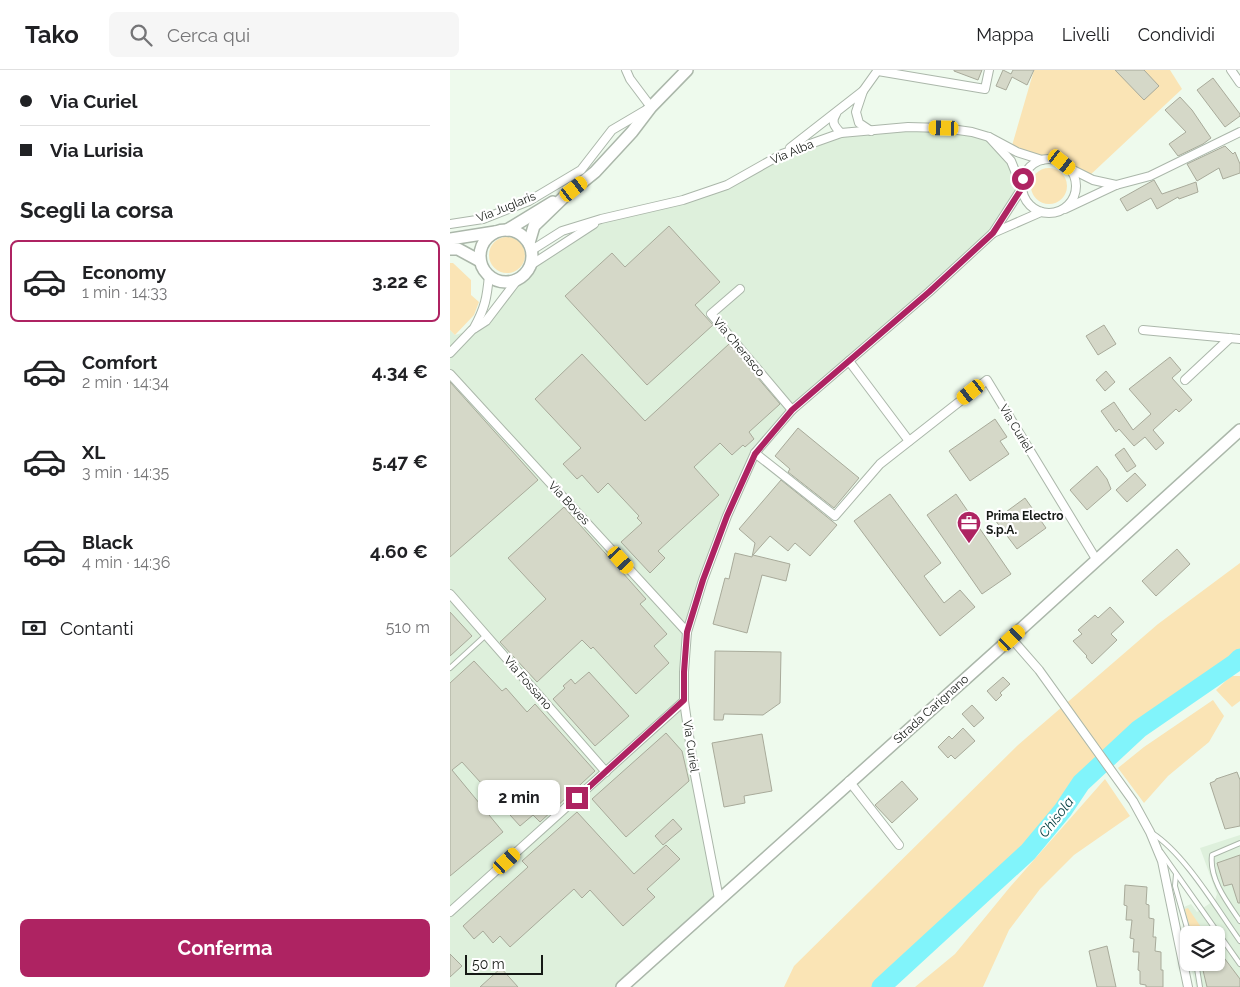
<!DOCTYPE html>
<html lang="it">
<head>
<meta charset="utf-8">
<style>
	:root { --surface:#fff; --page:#f6f6f6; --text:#202124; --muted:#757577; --line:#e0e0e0; --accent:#ae2362 }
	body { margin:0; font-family:Raleway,sans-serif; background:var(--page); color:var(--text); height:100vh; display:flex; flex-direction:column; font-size:19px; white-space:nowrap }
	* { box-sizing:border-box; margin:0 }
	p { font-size:16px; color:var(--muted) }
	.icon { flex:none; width:28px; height:28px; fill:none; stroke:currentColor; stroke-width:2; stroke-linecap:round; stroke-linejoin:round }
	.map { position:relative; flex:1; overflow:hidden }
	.side { display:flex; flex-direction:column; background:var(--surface); width:450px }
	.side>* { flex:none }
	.top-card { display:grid; align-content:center; height:110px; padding:0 20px; background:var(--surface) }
	.controls { position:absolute; left:730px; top:856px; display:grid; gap:10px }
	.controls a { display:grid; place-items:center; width:45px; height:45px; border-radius:8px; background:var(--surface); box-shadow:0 1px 4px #0004; font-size:25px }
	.scale { position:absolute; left:15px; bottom:12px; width:78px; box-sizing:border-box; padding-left:5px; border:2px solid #161a16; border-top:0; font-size:14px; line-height:18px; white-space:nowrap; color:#161a16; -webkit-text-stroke:4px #fff; paint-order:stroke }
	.end { position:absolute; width:22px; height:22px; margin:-11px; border:6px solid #ae2362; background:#fff; box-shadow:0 0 0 2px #fff }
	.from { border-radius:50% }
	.bubble { position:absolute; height:35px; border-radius:8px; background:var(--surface); box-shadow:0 1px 4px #0004; font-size:16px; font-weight:700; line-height:35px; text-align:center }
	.car { position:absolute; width:15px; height:30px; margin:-15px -8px; border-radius:6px; box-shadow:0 0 4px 1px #0007; background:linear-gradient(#f5c518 24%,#345 0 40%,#f5c518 0 76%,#345 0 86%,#f5c518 0) }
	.top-card b { display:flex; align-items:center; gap:18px; height:48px; font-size:19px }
	.top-card b+b { border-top:1px solid var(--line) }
	.top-card i { width:12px; height:12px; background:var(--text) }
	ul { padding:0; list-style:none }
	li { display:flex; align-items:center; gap:15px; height:82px; margin:0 10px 8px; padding:0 10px; border:2px solid transparent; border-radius:8px }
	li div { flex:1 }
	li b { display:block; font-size:19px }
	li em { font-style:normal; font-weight:700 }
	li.active { border-color:var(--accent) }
	li>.icon { width:45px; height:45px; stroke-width:1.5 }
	h2 { padding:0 20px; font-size:22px; line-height:60px }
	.pay { display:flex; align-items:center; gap:12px; height:55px; padding:0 20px; font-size:19px }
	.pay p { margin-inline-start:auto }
	.primary-button { display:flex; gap:10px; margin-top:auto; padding:10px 20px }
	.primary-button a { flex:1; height:58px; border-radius:8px; background:var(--accent); color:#fff; font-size:20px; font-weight:700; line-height:58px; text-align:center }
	header { display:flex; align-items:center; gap:30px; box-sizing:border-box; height:70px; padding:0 25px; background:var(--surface); border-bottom:1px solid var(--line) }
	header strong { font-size:24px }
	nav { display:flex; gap:28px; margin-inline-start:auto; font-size:18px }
	.search { width:350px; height:45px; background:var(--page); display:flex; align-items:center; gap:12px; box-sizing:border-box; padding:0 18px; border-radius:8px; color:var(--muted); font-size:19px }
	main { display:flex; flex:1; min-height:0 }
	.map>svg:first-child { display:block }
	.built { fill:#def0dc }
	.green { fill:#fae4b5 }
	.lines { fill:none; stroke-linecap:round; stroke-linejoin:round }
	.river { stroke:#81f4fb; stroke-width:19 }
	.building { fill:#d5d8c8; stroke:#a8aa9a }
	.lane-casing { stroke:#abb7aa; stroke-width:6 }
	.street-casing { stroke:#abb7aa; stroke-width:10 }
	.secondary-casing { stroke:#abb7aa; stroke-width:14 }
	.lane { stroke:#fff; stroke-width:4 }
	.street { stroke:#fff; stroke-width:8 }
	.secondary { stroke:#fff; stroke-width:11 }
	.route { stroke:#ae2362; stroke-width:6 }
	.labels { text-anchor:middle; stroke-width:4.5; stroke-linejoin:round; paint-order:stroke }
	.street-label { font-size:12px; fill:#161a16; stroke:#fff }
	.poi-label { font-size:12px; font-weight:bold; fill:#161a16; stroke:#fff; text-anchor:start }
	.water-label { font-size:14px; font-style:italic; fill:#084144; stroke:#fff }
</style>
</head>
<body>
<header>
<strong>Tako</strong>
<div class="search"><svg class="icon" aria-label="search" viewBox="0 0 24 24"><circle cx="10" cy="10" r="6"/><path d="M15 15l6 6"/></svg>Cerca qui</div>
<nav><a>Mappa</a><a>Livelli</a><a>Condividi</a></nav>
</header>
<main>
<section class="side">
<div class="top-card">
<b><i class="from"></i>Via Curiel</b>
<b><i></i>Via Lurisia</b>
</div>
<h2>Scegli la corsa</h2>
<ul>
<li class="active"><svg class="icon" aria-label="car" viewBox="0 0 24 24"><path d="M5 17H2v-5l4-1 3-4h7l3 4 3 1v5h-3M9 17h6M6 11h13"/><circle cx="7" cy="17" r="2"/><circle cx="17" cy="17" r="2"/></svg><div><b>Economy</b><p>1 min · 14:33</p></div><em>3.22 €</em></li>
<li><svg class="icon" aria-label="car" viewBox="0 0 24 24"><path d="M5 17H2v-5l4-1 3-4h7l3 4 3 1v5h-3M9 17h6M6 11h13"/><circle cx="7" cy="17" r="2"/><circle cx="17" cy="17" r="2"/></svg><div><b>Comfort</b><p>2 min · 14:34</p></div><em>4.34 €</em></li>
<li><svg class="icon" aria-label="car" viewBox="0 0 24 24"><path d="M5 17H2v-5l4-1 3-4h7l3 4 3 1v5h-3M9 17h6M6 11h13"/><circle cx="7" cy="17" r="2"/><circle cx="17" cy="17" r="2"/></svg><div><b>XL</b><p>3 min · 14:35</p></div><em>5.47 €</em></li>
<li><svg class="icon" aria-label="car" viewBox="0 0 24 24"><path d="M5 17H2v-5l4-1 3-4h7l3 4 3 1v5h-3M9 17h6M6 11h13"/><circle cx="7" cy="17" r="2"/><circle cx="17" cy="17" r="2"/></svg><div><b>Black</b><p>4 min · 14:36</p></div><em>4.60 €</em></li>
</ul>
<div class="pay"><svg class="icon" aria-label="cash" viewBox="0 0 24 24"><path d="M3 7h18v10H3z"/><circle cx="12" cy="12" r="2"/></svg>Contanti<p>510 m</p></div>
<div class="primary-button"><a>Conferma</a></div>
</section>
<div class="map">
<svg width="790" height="917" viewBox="0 0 790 917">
	<rect width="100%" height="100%" fill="#eefaed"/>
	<g class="built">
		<polygon points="458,57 539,67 561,91 572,118 543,163 342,340 305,383 277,446 237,562 234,631 269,829 172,917 0,917 0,260 5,265 22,260 36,251 68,209 78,201 81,195 151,149 277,115 332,84 391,63"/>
		<polygon points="790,765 790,917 746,917 740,893 766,892 766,865 739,865 739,885 732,849 736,848 734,837 741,834 747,842 765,830 767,824 750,778"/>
	</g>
	<g class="green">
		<polygon points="584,0 720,0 732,19 638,107 561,79"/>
		<circle cx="599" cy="116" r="18"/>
		<circle cx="57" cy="185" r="18"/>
		<polygon points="0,193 3,193 21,210 21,225 29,232 24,245 5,265 0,260"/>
		<polygon points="790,493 790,588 785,593 689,659 631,713 578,782 444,917 334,917 344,896 568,675 708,554"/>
		<polygon points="781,606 790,606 790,631 782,637 766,620"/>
		<polygon points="763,630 774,646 759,672 718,706 694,733 668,698 694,677"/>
		<polygon points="655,709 680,746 624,785 590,819 559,860 533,917 465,917 505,884 560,817"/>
		<path d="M738,838l15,22 -7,5c-7,-8 -9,-16 -11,-26z"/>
	</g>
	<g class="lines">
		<polyline class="river" points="431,917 578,782 613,740 631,713 689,659 785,593 790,588"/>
	</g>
	<g class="building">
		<polygon points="504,0 532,0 528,10 504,1"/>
		<polygon points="553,0 561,4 563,0 584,0 577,15 562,7 556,20 546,16"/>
		<polygon points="665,0 694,0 709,16 694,30"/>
		<polygon points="763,8 790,44 790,46 775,57 747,20"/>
		<polygon points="730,27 742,40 761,68 753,74 728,86 719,74 736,62 715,40"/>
		<polygon points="775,76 783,84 785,82 790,94 790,103 773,109 769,98 747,111 737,94"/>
		<polygon points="704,110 712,124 746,112 748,122 729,129 728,127 707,139 701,128 677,141 670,129"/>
		<polygon points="219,156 270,212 245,235 263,255 197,315 115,226 162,183 175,197"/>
		<polygon points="654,255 666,274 648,285 636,266"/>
		<polygon points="279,274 330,334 299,362 304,369 295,377 293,375 282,385 270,373 244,397 269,425 208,481 215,488 200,503 171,472 192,453 187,448 189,446 158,413 148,423 132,405 127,409 113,394 131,378 85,329 132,284 195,351"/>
		<polygon points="720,287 731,300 722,308 742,330 729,342 726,339 703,360 714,373 706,380 695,367 684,376 669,359 666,362 651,341 664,332 683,360 701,344 679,319"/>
		<polygon points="656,301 665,312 655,321 646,310"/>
		<polygon points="0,312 88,410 0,487"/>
		<polygon points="545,349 557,367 550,371 559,384 520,411 499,381"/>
		<polygon points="348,358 409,408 384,438 338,402 340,399 325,386"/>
		<polygon points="674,378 686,396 677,402 665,385"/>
		<polygon points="647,396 657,409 661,419 637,440 620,420"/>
		<polygon points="685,403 696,415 677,432 666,420"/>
		<polygon points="331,410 387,455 360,486 345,473 338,481 320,466 303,485 340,494 336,511 312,505 297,563 263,554 275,508 279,509 285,483 302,487 305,473 289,459"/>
		<polygon points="440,424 491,493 474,506 494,533 510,520 525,537 490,566 404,451"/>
		<polygon points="506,424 561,504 532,524 477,445"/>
		<polygon points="575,428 596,458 567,479 545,450"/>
		<polygon points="114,437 196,529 190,534 217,564 204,576 219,593 186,624 143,577 141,579 132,570 87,612 50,572 96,529 58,488"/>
		<polygon points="727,479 740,494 706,526 692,511"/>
		<polygon points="660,537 674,552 661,564 667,570 642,594 636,587 637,586 623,571 632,564 628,560 645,545 648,548"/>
		<polygon points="0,542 22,566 0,586"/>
		<polygon points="265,581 331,582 330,633 313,645 274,644 273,650 264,650"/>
		<polygon points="24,591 52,621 56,618 77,642 85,634 145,701 90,752 83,745 70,756 12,692 2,700 53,762 0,806 0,613"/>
		<polygon points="139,602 179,646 145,676 103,629 115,618 113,616 121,609 125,614"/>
		<polygon points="553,607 560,614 550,623 552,625 546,631 537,621"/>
		<polygon points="522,635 534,648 524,657 512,644"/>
		<polygon points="513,658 525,671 505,689 501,685 498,688 488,677 499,666 502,669"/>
		<polygon points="216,663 232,681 239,711 176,767 142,729"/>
		<polygon points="312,664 322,721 294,726 295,733 274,737 262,673"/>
		<polygon points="787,702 790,710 790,756 775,759 760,713 765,711 766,709"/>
		<polygon points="452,711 468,729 442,753 425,735"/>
		<polygon points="127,742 184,804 216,775 230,789 197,819 205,827 173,856 140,820 132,828 124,819 60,877 50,866 43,873 33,861 24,869 13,856 78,797 72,791"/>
		<polygon points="223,749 232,759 213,775 205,766"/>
		<polygon points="790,785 790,833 788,833 782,814 774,816 767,793"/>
		<polygon points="675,815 697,817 696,834 699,835 699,848 704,849 703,867 706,867 705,881 711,882 711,900 713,900 713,917 696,917 696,915 690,914 690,901 688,900 689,882 683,882 684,869 680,868 682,850 676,850 677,836 674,835"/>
		<polygon points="657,876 666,917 647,917 639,881"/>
		<polygon points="766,877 790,909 790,917 757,917 751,892 766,892"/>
		<polygon points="0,884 12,896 0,907"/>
		<polygon points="51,898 68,917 30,917"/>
	</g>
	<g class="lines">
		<defs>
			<g id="lane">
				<polyline points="0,598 36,565"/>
				<path d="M702,763c33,21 65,76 88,108"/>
				<path d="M790,773l-28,12c-3,24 15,47 28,66"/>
				<polyline points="711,782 790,894"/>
				<polyline points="726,804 725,816 739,865"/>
				<polyline points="746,892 750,917"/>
			</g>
			<g id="street">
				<polyline points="781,0 790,13"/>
				<polyline points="428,1 535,19 539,0"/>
				<polyline points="413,21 428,0"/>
				<path d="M386,44c-5,8 -2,12 5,19"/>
				<polyline points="340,78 413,21 406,42 409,53 421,61"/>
				<circle cx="599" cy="116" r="27"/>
				<polyline points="621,99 643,110 666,115"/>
				<polyline points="615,139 666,115 700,106 790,62"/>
				<polyline points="0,154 33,149 79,131 131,100 162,60 201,37 180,9 176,0"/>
				<polyline points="543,163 591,142"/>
				<polyline points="82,180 112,161 151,149 233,130 277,115 332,84 391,63 458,57 494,58 522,62 539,67 567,82 592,90"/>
				<polyline points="81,195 144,154"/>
				<polyline points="290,219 261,244 342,340"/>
				<path d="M24,258c11,-20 13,-30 15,-53"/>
				<polyline points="693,260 790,269"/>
				<polyline points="0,283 22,260 36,251 68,209"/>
				<polyline points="399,291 459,371"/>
				<polyline points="0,304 237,562"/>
				<polyline points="735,310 780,268"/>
				<polyline points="305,383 385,446 430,394 537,310 646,489"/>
				<polyline points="0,524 156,702"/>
				<polyline points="561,568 589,600 683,731 700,762 712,791 738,917"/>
				<polyline points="399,711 449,775"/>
				<polyline points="269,829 244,700 234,631 234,602 237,562 253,510 277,446 305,383 342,340 479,222 543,163 572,118 561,91 539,67"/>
				<polyline points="0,842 234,631"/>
			</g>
			<g id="secondary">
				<circle cx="56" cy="186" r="26"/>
				<polyline points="57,160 103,132"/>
				<polyline points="0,169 45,162"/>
				<polyline points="79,173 84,156 114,127 145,102 182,62 201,37 237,0"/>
				<polyline points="0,179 8,179 30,191"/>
				<polyline points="172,917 561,568 790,360"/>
			</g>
		</defs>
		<use href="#lane" class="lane-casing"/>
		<use href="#street" class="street-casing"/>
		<use href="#secondary" class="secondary-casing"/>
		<use href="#lane" class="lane"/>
		<use href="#street" class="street"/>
		<use href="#secondary" class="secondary"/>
	</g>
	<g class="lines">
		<polyline class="route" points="127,728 234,630 234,602 237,562 253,510 277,446 305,384 342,340 479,222 543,163 572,118 573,109"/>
	</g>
	<defs>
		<symbol id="office-pin" viewBox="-11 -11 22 30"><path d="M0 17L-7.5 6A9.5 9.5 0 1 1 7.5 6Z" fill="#ae2362" stroke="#fff"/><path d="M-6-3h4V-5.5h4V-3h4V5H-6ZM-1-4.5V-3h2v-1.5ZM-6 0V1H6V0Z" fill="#fff"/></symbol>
	</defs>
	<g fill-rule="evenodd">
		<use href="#office-pin" x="505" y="439" width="28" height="38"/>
	</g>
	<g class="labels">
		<g class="street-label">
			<text transform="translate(342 82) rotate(-23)" y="4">Via Alba</text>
			<text transform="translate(56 137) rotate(-22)" y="4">Via Juglaris</text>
			<text transform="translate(289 277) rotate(50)" y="4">Via Cherasco</text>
			<text transform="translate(566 358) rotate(59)" y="4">Via Curiel</text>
			<text transform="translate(119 433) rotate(47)" y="4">Via Boves</text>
			<text transform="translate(78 613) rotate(49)" y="4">Via Fossano</text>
			<text transform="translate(481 639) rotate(-42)" y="4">Strada Carignano</text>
			<text transform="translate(241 676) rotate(82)" y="4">Via Curiel</text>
		</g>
		<g class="poi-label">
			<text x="536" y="450">Prima Electro<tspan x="536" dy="14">S.p.A.</tspan></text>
		</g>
		<g class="water-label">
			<text transform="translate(606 747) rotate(-52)" y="5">Chisola</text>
		</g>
	</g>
</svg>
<div class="controls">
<a><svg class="icon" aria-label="layers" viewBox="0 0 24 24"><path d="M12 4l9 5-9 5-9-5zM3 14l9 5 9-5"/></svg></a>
</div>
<div class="scale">50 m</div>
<i class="end from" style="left:573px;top:109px"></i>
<i class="end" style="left:127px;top:728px"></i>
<div class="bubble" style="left:28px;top:710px;width:82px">2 min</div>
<i class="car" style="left:494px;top:58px;rotate:272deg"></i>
<i class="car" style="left:612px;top:92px;rotate:128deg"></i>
<i class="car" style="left:124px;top:119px;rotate:52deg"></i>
<i class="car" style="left:521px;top:322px;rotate:232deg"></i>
<i class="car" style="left:171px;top:490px;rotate:138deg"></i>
<i class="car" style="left:562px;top:568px;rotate:47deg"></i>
<i class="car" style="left:57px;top:791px;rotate:48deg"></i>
</div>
</main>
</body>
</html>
